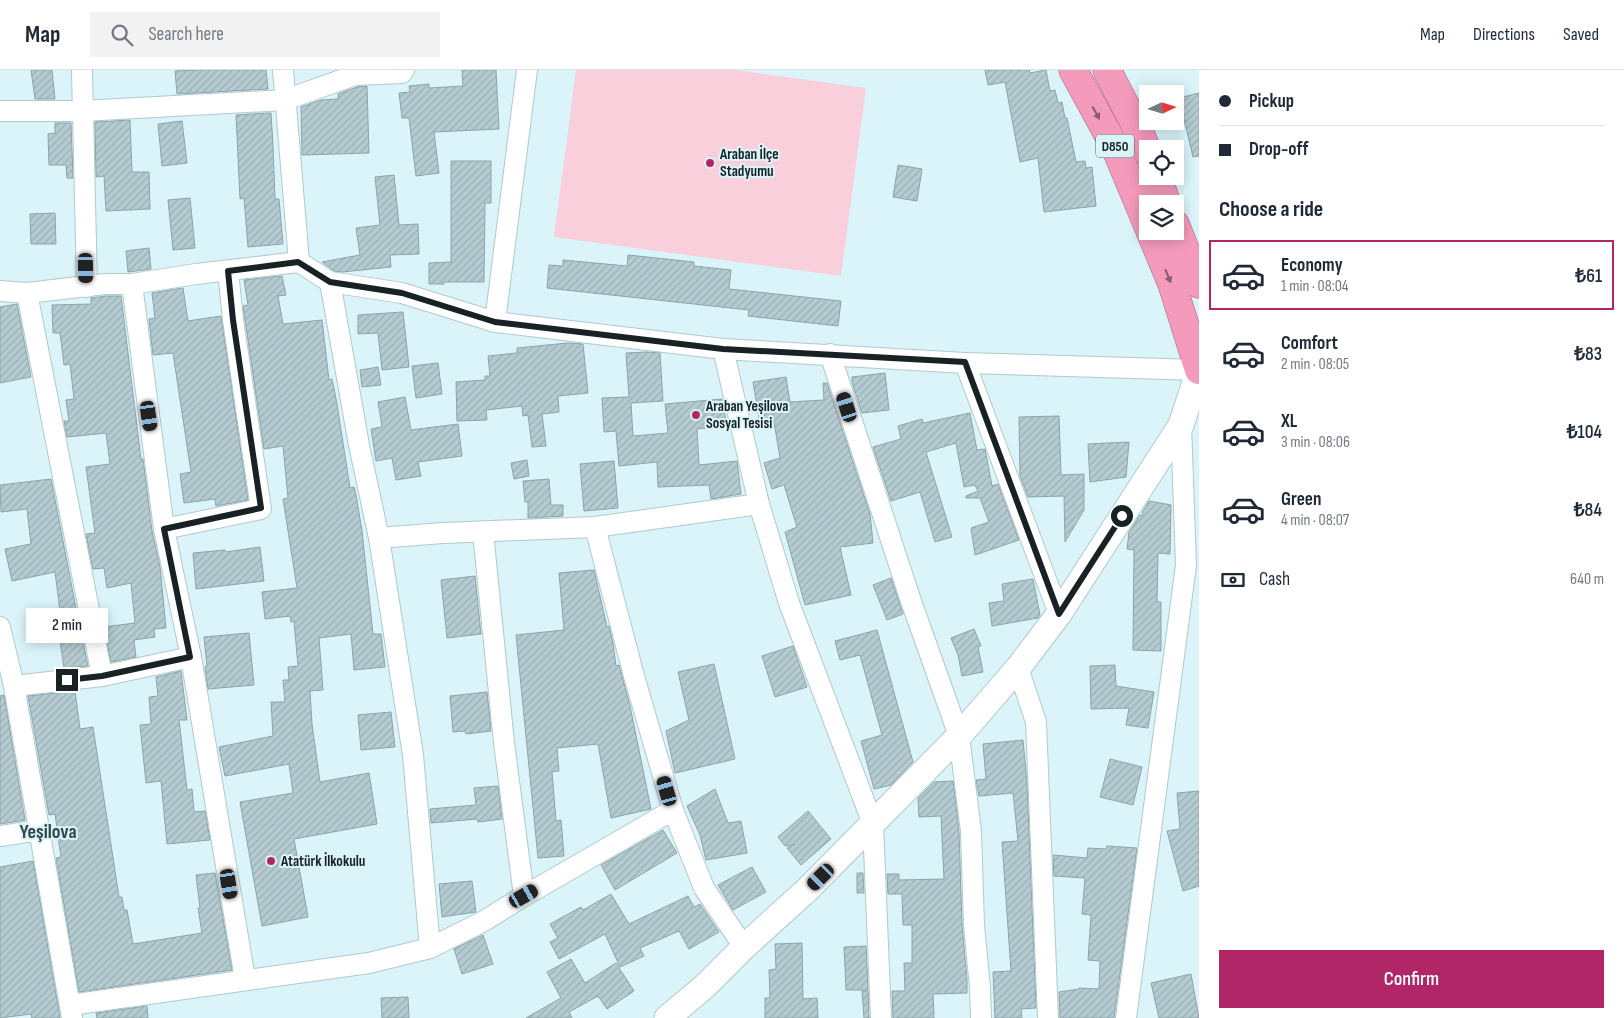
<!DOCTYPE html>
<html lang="en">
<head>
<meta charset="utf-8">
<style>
	:root { --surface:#fff; --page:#f2f2f3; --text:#1f2937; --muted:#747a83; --line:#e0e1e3; --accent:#b02666 }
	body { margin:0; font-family:"Sofia Sans Condensed",sans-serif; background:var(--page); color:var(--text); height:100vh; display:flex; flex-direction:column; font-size:19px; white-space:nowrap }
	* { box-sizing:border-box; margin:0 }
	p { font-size:16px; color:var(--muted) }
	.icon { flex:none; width:28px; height:28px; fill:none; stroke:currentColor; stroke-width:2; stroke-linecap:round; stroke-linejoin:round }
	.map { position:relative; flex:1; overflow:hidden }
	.panel { display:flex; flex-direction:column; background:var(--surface); width:425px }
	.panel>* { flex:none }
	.hud { display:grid; align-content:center; height:110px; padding:0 20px; background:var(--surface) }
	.needle { width:32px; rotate:86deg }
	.fabs { position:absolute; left:1139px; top:15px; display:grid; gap:10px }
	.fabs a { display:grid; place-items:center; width:45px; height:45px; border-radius:0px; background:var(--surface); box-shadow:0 2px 12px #0003; font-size:25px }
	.end { position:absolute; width:22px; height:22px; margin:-11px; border:6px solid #182123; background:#fff; box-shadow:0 0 0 2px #fff }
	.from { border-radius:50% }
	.bubble { position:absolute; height:35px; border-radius:0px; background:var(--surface); box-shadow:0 2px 12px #0003; font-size:16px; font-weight:600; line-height:35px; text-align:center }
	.car { position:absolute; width:15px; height:30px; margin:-15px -8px; border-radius:6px; box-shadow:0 0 4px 1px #0007; background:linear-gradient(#222 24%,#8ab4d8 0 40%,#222 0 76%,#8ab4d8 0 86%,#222 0) }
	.hud b { display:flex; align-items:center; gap:18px; height:48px; font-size:19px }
	.hud b+b { border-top:1px solid var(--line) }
	.hud i { width:12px; height:12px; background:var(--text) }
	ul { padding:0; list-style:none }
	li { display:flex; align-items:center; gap:15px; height:70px; margin:0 10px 8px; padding:0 10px; border:2px solid transparent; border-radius:0px }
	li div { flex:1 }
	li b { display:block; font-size:19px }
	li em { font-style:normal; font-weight:600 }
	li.active { border-color:var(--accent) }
	li>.icon { width:45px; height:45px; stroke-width:1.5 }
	h2 { padding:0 20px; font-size:22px; line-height:60px }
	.pay { display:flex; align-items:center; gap:12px; height:55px; padding:0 20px; font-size:19px }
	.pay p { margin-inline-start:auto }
	.button { display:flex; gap:10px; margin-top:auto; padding:10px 20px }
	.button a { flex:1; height:58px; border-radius:0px; background:var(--accent); color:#fff; font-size:20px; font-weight:600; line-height:58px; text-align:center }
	header { display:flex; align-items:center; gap:30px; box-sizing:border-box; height:70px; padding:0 25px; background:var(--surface); border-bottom:1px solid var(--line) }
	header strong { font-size:24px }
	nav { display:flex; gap:28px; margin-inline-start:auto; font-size:18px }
	.search { width:350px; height:45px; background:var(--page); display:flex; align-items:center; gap:12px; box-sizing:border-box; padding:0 18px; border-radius:0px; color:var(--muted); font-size:19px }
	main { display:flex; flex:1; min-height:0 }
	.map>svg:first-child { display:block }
	.green { fill:#f9cfdc }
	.building { fill:url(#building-hatch); stroke:#8ca4a9 }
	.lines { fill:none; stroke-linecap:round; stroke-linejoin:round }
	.minor-casing { stroke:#b0c9ce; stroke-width:22 }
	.tertiary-casing { stroke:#b0c9ce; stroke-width:27 }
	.trunk-casing { stroke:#a65f7b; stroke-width:29 }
	.minor { stroke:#fff; stroke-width:20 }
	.tertiary { stroke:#fff; stroke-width:25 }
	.trunk { stroke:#f49abb; stroke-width:28 }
	.oneway { fill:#865e6f }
	.route { stroke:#182123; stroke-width:6 }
	.poi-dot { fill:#b02666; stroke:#daf4f9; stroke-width:2 }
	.labels { text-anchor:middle; stroke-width:4; stroke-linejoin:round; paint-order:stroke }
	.shield { fill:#daf4f9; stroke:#526063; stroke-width:1 }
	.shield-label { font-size:14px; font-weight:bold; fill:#182123 }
	.poi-label { font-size:15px; font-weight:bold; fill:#182123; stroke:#daf4f9; text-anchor:start }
	.district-label { font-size:20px; font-weight:bold; fill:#32474c; stroke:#daf4f9 }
</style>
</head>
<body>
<header>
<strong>Map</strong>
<div class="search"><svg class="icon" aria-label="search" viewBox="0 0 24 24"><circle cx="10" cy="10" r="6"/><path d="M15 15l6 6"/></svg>Search here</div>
<nav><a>Map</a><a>Directions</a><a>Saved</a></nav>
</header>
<main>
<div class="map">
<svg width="1199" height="948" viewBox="0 0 1199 948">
	<defs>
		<pattern id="building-hatch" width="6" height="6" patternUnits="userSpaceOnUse" patternTransform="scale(1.25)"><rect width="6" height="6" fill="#b4ccd1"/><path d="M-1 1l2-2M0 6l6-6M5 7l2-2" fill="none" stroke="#9aafb3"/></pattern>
	</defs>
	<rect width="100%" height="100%" fill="#daf4f9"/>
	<polygon class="green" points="576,0 734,0 866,18 841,206 554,167"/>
	<g class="building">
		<polygon points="31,0 52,0 55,29 35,29"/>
		<polygon points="200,0 266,0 268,19 177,24 175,1"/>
		<polygon points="462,0 496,0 499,59 434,62 439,103 416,106 409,48 402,48 399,23 410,22 409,16 429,14 429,18 463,16"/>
		<polygon points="985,0 1029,0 1030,3 1046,0 1050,21 1055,20 1058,33 1062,32 1065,48 1067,48 1076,92 1085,91 1086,98 1092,97 1096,136 1044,142 1038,88 1020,92 1005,12 988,15"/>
		<polygon points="367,16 369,83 302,85 301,37 321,30 338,29 338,24 357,17"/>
		<polygon points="1199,23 1199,86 1193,87 1179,28"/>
		<polygon points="269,43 271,43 273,76 275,129 279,129 283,174 248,177 244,128 240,129 236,45"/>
		<polygon points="130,50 132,102 149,102 150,139 106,141 104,106 96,107 95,52"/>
		<polygon points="182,51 187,93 162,96 158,54"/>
		<polygon points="55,53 71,53 73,108 67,108 66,95 49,95 48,64 55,63"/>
		<polygon points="451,91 491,91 491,133 485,133 484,212 444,212 444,214 429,214 429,193 451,192"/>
		<polygon points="898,95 922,99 917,131 893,127"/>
		<polygon points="394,105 399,155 418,154 419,184 390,185 391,197 342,202 334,201 322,192 360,185 356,158 380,155 375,107"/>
		<polygon points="190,128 195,178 173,180 168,130"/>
		<polygon points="55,143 56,174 31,174 30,144"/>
		<polygon points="149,178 151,199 128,202 126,181"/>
		<polygon points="628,185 694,192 694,196 731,200 729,219 841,231 838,256 748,246 749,240 547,218 549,195 563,196 563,190 627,196"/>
		<polygon points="282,206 286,225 278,226 283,254 322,250 329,310 332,309 337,334 350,418 354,417 356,425 362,461 373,564 381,564 385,597 354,600 351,564 319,568 323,620 310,621 312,654 320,712 369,703 377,754 294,769 308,847 262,856 240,732 293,723 289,694 225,706 219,677 273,666 271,632 285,632 283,610 289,610 288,597 298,596 294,551 291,552 290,546 265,549 262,522 297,518 283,429 288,428 283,376 264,379 243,236 248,235 244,210"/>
		<polygon points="183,218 188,251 221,246 248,430 216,436 215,429 184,433 180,404 191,402 173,283 153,285 149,249 155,248 152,223"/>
		<polygon points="106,226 121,226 141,389 143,389 152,461 160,497 166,558 154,559 155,567 134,570 136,587 111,592 104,557 135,553 131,513 107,518 104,498 93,499 86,464 95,463 86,397 110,394 106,363 67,367 64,351 69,351 66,330 74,329 70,294 64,295 60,263 53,263 52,235 91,234 91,228"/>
		<polygon points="17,234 31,307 0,313 0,237"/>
		<polygon points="403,242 409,297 382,300 378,263 358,264 358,245"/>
		<polygon points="568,273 583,274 588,323 558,326 559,342 542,344 546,376 532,377 528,345 523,346 522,336 486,340 487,350 457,351 456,312 485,310 485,306 490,306 488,286 517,283 517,278"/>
		<polygon points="647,282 660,283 663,331 631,333 633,366 668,363 665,334 722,329 727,356 697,359 699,395 737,391 741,424 711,429 709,415 658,417 657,392 619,396 616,361 604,362 602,328 629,327 626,283"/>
		<polygon points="438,293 442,324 416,328 412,296"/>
		<polygon points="378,297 381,315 362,317 360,300"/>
		<polygon points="885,303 889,340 862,343 852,312 852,307"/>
		<polygon points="786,307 790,332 824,330 823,313 827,313 870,444 873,473 840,477 851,525 805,535 785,462 797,457 784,415 772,419 764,393 780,388 774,352 760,354 753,312"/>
		<polygon points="405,327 411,360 458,354 462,386 418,392 421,406 396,410 392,388 376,391 371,359 382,357 378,332"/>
		<polygon points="970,343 977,380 985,379 992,416 998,414 1019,470 975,485 971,458 989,452 980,428 966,428 966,426 978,421 975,415 964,417 956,373 926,382 952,467 935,472 920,422 891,431 873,377 901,369 898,356 922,349 923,353"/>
		<polygon points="1059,346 1061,405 1084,404 1084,440 1065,472 1064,426 1028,427 1020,406 1019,347"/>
		<polygon points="1129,372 1126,407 1090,412 1088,374"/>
		<polygon points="527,390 529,406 514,409 511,393"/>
		<polygon points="614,391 618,438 584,441 580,394"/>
		<polygon points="51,409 79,554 88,596 64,598 58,557 62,556 55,502 12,511 5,479 31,474 27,439 1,442 0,415"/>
		<polygon points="549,409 551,435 563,435 563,446 528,448 528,432 525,432 523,411"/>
		<polygon points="1149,431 1171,435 1170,484 1158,483 1157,532 1161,532 1161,581 1133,580 1134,480 1127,479 1129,462 1140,445 1142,446 1143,441"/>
		<polygon points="260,477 264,511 196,519 193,483 225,480 226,482"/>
		<polygon points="594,500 607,557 609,556 613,573 616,596 619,595 630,636 651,739 611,748 598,674 557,678 559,701 552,702 556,751 561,750 564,786 538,788 516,565 564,560 559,503"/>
		<polygon points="475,506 481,564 447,568 441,510"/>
		<polygon points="891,508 903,544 887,550 873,515"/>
		<polygon points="1033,509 1040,545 1038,548 992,556 989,533 1004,531 1002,514"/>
		<polygon points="974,559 981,576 978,577 983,602 962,606 958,585 951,568"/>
		<polygon points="877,560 913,692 891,715 874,719 861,671 882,665 860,585 840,590 835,571"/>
		<polygon points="249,563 254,615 208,619 205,597 207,596 204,567"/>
		<polygon points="793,576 807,617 775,627 762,586"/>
		<polygon points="714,594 735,689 675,703 666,661 689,650 678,602"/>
		<polygon points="1115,595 1116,616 1154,622 1148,658 1126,655 1129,638 1091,639 1090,596"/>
		<polygon points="181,601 187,650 179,650 187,720 192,719 194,742 205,741 210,770 167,774 161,711 146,713 140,655 151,654 149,627 158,626 156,607"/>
		<polygon points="75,621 80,659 93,657 119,827 122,827 124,840 127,840 133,874 202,863 198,838 200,838 196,805 215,803 232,900 79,922 56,788 61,787 55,744 49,745 28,626"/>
		<polygon points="487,622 491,661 466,664 465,661 453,662 450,626"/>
		<polygon points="4,625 25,750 0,754 0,626"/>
		<polygon points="391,642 395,677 361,680 358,645"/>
		<polygon points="1023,670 1027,713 1036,938 1021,939 1022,948 995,948 993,902 1011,901 1002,772 1018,771 1013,723 979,726 976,710 986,709 983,674"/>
		<polygon points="1110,689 1142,697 1133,735 1100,727"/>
		<polygon points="953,711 959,762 962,855 967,910 967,923 933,924 934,948 893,948 892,921 905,921 904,893 912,893 912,855 903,855 902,824 888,824 887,804 899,804 899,810 944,809 941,746 919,747 918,728 934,712"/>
		<polygon points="498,716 502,749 478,752 477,749 431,753 430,739 476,735 474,718"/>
		<polygon points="715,719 728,753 741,751 747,783 706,790 700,765 687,736"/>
		<polygon points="1199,721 1199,816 1183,821 1167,761 1180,759 1177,723"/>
		<polygon points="808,741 831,769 801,795 787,778 795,774 785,776 778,767"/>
		<polygon points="663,760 677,783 615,820 601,795"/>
		<polygon points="1107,776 1137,778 1114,948 1060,948 1059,922 1079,919 1079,918 1099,919 1100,891 1088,890 1091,845 1082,844 1085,808 1054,806 1053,785 1087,788 1088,778 1106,779"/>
		<polygon points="33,791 60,948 32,948 31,944 0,948 0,797"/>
		<polygon points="752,797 766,822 733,840 718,815"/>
		<polygon points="857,803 863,803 864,823 857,823"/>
		<polygon points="472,811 476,842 442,847 439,814"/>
		<polygon points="611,824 629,854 688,826 694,837 700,834 719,862 689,879 679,861 640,878 644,886 620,897 605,864 559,889 550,872 558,868 550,854 581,837 583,840"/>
		<polygon points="483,865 493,894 462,904 454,879"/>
		<polygon points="802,873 803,929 817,928 818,948 765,948 765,928 770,928 769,900 776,899 775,874"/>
		<polygon points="866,876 868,920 846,920 844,877"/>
		<polygon points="571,889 585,913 616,893 634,921 607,939 598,926 569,942 572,948 526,948 561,928 547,902"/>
		<polygon points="1191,904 1199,948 1159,948 1151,913"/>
		<polygon points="862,921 868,921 869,948 864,948"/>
		<polygon points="408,927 409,948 382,948 381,928"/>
		<polygon points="147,936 148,948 97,948 96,943"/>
	</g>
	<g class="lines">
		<defs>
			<g id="minor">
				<polyline points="82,0 87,217"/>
				<polyline points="283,0 299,192"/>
				<polyline points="0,41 82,41 285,30 355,5 402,3 404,0"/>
				<polyline points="330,212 359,375 379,468 413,685 430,878"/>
				<polyline points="132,214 164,459 191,587 245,909"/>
				<polyline points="0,221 27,223 105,214 132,214 196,204 299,192 330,212 402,223 495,252 723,279 965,293 1199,300"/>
				<polyline points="27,223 102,606"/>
				<polyline points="495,252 527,0"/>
				<polyline points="723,279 759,434 789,533 873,754 881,948"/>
				<polyline points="830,284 911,531 959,666 971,761 974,855 980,918 981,948"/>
				<polyline points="965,293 1059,544"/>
				<polyline points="595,457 634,606 673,740 704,818 744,877"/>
				<polyline points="164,459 261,439 233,250 228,201"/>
				<polyline points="483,462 504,673 524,826"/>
				<polyline points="379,468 443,463 595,457 759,434"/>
				<polyline points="0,557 14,616 72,948"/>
				<polyline points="1018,598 1036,652 1048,948"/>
				<polyline points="14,616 102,606 191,587"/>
				<polyline points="0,766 40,760"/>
				<polyline points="70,935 369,893 430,878 484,851 524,826 673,740"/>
				<polyline points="1126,948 1186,495 1181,355"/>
			</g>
			<polyline id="tertiary" points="667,948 705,916 744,877 807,820 959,666 1018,598 1059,544 1181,355 1199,300"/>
			<g id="trunk">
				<polyline points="1073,0 1115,77 1148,156"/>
				<polyline points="1107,0 1142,68 1148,83"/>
				<polyline points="1157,106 1167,134"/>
				<polyline points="1175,154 1199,214"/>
				<polyline points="1150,161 1172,214 1199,300"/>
			</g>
		</defs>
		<use href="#minor" class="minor-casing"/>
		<use href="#tertiary" class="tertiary-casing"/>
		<use href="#trunk" class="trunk-casing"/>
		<use href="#minor" class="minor"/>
		<use href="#tertiary" class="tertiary"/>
		<use href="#trunk" class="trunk"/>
	</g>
	<defs><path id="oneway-solid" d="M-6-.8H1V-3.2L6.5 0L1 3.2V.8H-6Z" transform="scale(1.25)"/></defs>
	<g class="oneway">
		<use href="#oneway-solid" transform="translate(1096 43) rotate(61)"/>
		<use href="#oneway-solid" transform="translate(1168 206) rotate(68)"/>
	</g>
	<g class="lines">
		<polyline class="route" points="67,610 102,606 190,587 164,459 261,438 233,250 228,201 298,192 330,212 402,223 495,252 723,279 965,292 1059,544 1122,446"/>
	</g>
	<g class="poi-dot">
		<circle cx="710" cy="93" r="5"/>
		<circle cx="696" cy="345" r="5"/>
		<circle cx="271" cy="791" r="5"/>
	</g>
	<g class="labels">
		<rect class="shield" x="1096" y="64.5" width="38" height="23" rx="4"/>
		<g class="shield-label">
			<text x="1115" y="81">D850</text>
		</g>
		<g class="poi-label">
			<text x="720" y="89">Araban İlçe<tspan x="720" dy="17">Stadyumu</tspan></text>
			<text x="706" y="341">Araban Yeşilova<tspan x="706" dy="17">Sosyal Tesisi</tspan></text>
			<text x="281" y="796">Atatürk İlkokulu</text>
		</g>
		<g class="district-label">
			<text x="48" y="768">Yeşilova</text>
		</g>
	</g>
</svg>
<div class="fabs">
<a><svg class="needle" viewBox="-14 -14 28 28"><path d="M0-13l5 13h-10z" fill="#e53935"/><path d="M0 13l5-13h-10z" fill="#747a83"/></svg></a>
<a><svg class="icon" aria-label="locate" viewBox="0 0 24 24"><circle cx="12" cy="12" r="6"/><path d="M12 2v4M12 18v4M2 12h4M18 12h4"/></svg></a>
<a><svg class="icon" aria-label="layers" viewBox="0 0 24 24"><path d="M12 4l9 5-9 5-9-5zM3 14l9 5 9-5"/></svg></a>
</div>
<i class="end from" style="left:1122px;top:446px"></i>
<i class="end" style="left:67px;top:610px"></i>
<div class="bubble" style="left:26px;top:538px;width:82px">2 min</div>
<i class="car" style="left:86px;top:198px;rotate:179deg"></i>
<i class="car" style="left:847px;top:337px;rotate:342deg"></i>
<i class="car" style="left:149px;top:346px;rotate:172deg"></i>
<i class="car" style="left:667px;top:721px;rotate:344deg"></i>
<i class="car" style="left:821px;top:807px;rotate:225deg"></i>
<i class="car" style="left:229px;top:814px;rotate:171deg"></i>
<i class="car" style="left:524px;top:826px;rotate:60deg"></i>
</div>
<section class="panel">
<div class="hud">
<b><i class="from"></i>Pickup</b>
<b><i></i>Drop-off</b>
</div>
<h2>Choose a ride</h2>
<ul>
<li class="active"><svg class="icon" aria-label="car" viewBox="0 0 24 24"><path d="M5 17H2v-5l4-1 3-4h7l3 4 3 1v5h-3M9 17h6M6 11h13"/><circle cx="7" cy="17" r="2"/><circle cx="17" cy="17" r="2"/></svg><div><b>Economy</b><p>1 min · 08:04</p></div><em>₺61</em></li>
<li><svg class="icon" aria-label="car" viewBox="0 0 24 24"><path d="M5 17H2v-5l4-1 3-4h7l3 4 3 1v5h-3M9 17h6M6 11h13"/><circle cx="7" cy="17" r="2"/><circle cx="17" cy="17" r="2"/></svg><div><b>Comfort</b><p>2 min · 08:05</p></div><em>₺83</em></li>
<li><svg class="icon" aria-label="car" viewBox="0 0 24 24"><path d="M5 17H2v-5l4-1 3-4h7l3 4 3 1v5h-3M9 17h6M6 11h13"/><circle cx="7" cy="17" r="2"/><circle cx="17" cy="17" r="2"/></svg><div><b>XL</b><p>3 min · 08:06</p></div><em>₺104</em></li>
<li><svg class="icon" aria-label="car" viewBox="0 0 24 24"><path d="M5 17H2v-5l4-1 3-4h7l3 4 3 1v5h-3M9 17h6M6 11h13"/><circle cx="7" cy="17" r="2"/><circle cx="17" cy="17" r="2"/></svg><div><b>Green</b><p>4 min · 08:07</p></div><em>₺84</em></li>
</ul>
<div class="pay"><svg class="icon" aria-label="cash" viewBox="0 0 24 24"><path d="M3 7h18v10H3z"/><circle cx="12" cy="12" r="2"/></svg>Cash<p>640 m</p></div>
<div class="button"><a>Confirm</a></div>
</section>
</main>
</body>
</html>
